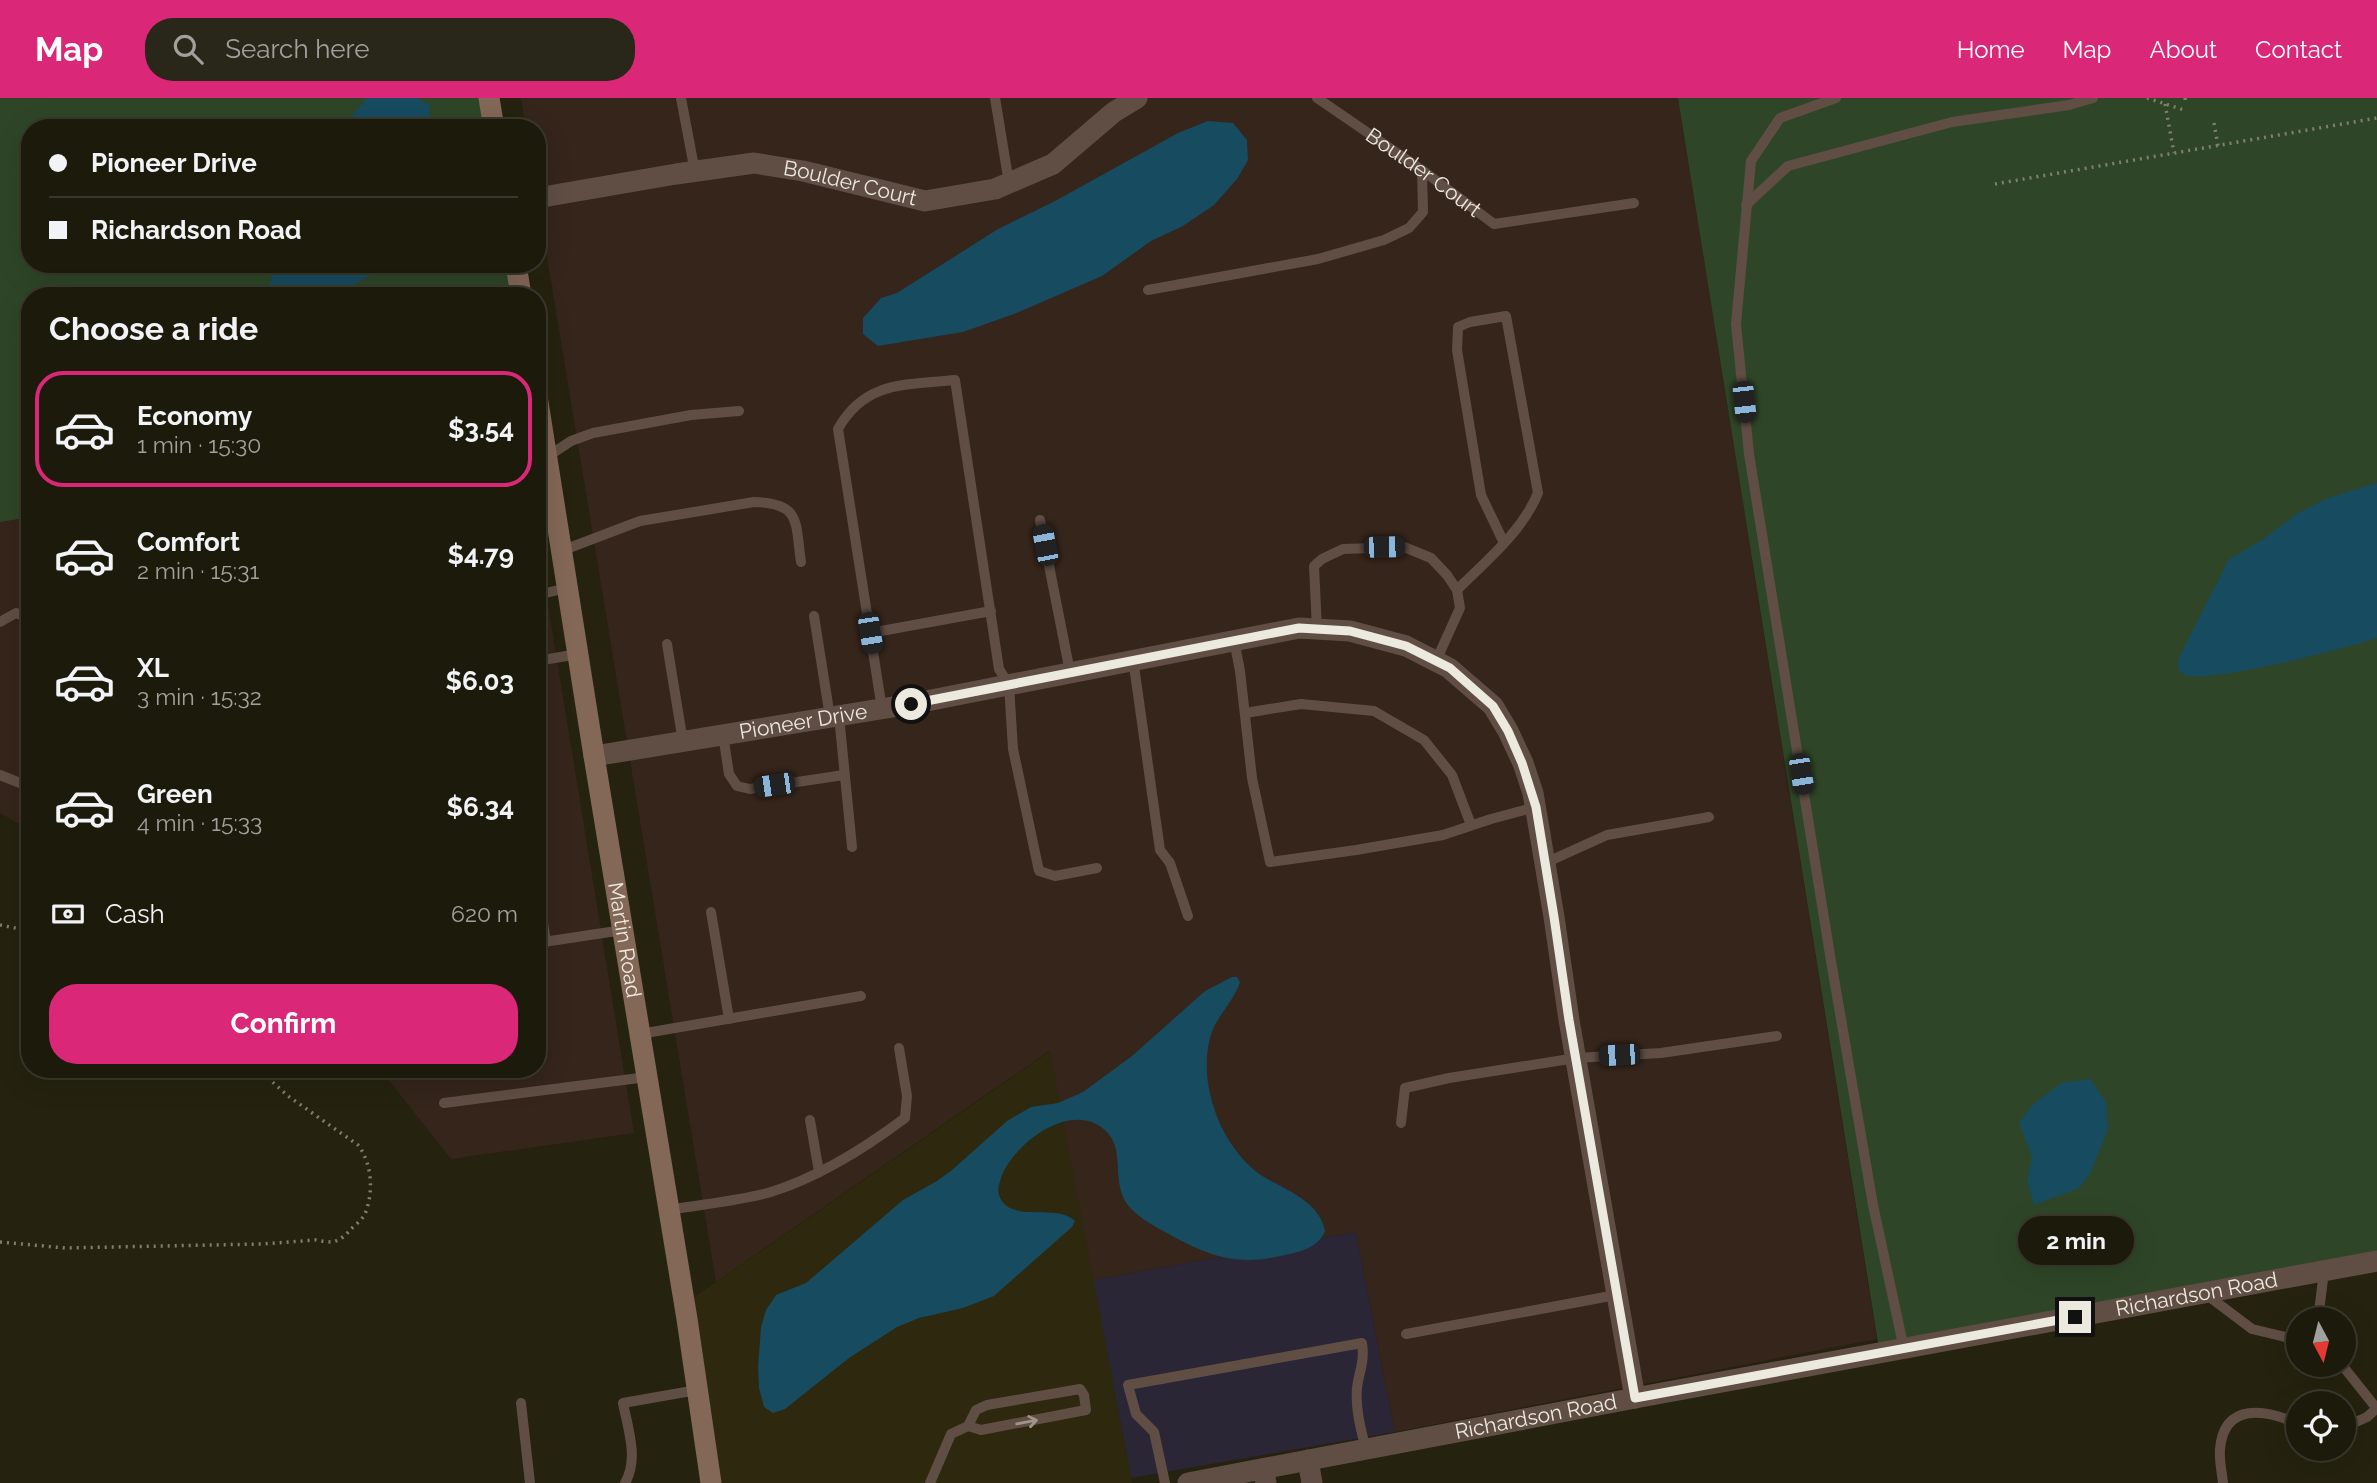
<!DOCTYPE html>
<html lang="en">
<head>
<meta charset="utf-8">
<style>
	:root { --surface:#1c1a0b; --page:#292719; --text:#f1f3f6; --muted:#a0a19d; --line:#3a382c; --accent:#db2777 }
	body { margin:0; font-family:Raleway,sans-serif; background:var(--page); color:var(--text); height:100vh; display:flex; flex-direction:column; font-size:26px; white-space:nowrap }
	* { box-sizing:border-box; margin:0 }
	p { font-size:23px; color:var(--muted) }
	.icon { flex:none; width:38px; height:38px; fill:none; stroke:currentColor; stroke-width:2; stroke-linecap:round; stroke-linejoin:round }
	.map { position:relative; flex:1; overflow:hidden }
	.sheet { position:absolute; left:21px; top:189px; width:525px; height:791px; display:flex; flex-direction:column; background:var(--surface); border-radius:28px; box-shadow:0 7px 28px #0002,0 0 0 2px var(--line) }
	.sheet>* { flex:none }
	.top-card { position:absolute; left:21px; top:21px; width:525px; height:154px; border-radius:28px; box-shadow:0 7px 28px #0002,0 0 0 2px var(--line); display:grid; align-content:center; height:154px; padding:0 28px; background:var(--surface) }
	.needle { width:46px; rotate:173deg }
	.tools { position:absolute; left:2286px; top:1209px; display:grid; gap:14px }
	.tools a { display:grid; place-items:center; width:70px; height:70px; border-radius:50%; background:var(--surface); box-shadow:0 7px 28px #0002,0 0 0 2px var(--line); font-size:35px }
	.end { position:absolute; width:32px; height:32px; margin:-16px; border:9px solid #ece9de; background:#111; box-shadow:0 0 0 4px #111 }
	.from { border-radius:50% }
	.bubble { position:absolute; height:49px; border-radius:24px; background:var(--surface); box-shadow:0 7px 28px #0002,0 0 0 2px var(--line); font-size:23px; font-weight:700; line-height:49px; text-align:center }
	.car { position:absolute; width:21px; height:42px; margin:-21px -10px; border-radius:9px; box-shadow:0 0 5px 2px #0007; background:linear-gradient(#222 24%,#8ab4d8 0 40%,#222 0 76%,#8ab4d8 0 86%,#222 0) }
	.top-card b { display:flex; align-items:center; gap:24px; height:66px; font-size:26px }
	.top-card b+b { border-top:2px solid var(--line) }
	.top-card i { width:18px; height:18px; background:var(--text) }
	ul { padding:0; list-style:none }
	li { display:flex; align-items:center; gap:21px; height:116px; margin:0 14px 10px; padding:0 14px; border:4px solid transparent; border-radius:28px }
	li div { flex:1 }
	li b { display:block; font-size:26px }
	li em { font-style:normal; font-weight:700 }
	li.active { border-color:var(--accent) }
	li>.icon { width:63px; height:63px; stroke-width:1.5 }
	h2 { padding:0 28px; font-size:32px; line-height:84px }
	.pay { display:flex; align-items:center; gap:18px; height:77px; padding:0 28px; font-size:26px }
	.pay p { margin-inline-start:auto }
	.action { display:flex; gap:14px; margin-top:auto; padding:14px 28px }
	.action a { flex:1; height:80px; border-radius:28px; background:var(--accent); color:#fff; font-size:28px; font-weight:700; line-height:80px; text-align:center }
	header { display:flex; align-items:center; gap:42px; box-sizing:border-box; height:98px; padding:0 35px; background:var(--accent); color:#fff }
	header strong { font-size:33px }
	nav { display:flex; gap:38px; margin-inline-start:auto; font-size:24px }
	.search { width:490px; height:63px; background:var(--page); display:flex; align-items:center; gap:18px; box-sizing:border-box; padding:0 24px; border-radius:28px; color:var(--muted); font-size:26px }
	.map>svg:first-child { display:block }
	.commercial { fill:#2a2636 }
	.industrial { fill:#35251b }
	.built { fill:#2d280e }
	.green { fill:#2e4627 }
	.water { fill:#174b60 }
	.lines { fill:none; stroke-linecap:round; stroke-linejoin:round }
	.path { stroke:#827f70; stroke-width:3.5; stroke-dasharray:2 5; stroke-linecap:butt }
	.service { stroke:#604e44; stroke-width:10 }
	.minor { stroke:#604e44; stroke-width:21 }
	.tertiary { stroke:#604e44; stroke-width:21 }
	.secondary { stroke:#836757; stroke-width:21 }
	.oneway { stroke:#9f9489 }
	.route { stroke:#ece9de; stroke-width:9 }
	.labels { text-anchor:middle; stroke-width:6; stroke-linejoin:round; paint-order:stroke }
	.street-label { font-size:21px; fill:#ece9de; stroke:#1c1806 }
</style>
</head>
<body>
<header>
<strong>Map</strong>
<div class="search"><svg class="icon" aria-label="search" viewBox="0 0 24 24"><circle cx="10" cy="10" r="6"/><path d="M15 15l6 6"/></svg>Search here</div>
<nav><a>Home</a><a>Map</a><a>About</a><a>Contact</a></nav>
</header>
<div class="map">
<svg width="2377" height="1385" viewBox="0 0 2377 1385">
	<rect width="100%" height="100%" fill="#25220f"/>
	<polygon class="commercial" points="1356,1134 1395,1334 1131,1380 1093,1182"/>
	<g class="industrial">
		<polygon points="521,0 1678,0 1877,1241 1395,1334 1356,1134 1093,1182 1049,953 716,1184 537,98 537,30 526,30"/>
		<polygon points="30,418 30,732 0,715 0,423"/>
		<polygon points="537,439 634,1035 451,1061 380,971 537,971"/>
	</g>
	<polygon class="built" points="1050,953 1132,1385 713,1385 686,1205"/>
	<g class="green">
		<polygon points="0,0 480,0 485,30 30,30 30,166 509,166 514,198 30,198 30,419 0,424"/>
		<polygon points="1678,0 2377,0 2377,1158 1879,1251"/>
	</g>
	<g class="water">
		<polygon points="367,0 417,0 430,7 430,30 341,30"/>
		<polygon points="1208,23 1233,25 1247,42 1248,62 1237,81 1214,107 1183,128 1151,143 1102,178 1014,216 963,234 878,248 863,236 863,220 881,200 897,195 998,131 1057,102 1178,35"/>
		<polygon points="277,166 381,166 372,176 335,198 273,198 269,187"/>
		<path d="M2377,385v155c-30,10 -167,46 -192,37 -9,-4 -7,-11 -5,-19l49,-97 33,-19 36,-27 30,-15z"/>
		<path d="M1232,879h5l3,5c-6,20 -25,35 -30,56 -12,46 10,106 48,135 23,16 61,26 67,58 -7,19 -32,22 -49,26 -45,9 -73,-4 -111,-25 -13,-7 -29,-16 -38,-28 -18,-28 3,-62 -31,-80 -34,-17 -81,21 -94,51 -2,7 -5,13 -3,20 10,30 57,7 76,26l-3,6 -78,69 -31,12 -44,10 -22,9 -48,31 -64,51 -12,4 -9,-6 -5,-19 -1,-21 3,-40 5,-17 10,-15 30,-12 97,-83 34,-19 15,-11 55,-49 24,-14 27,-4 25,-11 49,-36 73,-65z"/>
		<polygon points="2090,981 2106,1004 2108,1031 2090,1076 2079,1090 2034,1107 2027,1082 2032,1059 2019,1025 2032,1007 2061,985"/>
	</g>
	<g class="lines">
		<g class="path">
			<polyline points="2147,0 2184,12"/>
			<polyline points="2185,0 2186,6"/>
			<polyline points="2165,6 2174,55"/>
			<polyline points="2214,25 2218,48"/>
			<polyline points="1995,86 2377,20"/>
			<polyline points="0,827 30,833"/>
			<path d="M0,1144l65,6 196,-4 55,-4c5,1 11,2 16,2 7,-1 14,-7 18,-12 5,-5 12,-10 15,-16 9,-22 7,-51 -7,-69l-70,-49 -30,-27"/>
		</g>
		<g class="service">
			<polyline points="681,0 695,74"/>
			<polyline points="995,0 1009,85"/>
			<path id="s1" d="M1317,0l105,72 72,54 140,-21"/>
			<polyline points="1836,0 1780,20 1751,63 1736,226 1749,356 1831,863 1873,1107 1904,1251"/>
			<polyline points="1746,107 1788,68 1952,24 2069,7 2093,0"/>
			<polyline points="1148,192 1318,161 1384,142 1409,130 1423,114 1422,72"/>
			<polyline points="547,359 571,343 593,335 691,317 739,313"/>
			<polyline points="1040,422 1070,574"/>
			<path d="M561,453l79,-30 114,-19c48,1 41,21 47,60"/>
			<path d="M1457,492c29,-29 65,-58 81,-97l-32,-177 -36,6 -12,5 -1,23 24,145 23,48"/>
			<polyline points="537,497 567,490"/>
			<polyline points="814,518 830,619"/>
			<polyline points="0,524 16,515 30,520"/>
			<polyline points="1317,531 1314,468 1322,461 1343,451 1404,449 1431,460 1447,477 1457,492 1460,510 1436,563"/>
			<polyline points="870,535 991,513"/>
			<polyline points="1234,542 1240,573 1252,680 1270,764 1356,752 1443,737 1491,721 1536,709"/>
			<polyline points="667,546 683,644"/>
			<polyline points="1133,561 1160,752 1170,765 1188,818"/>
			<polyline points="537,563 578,556"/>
			<path d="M882,611l-44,-280c27,-48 67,-44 117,-49l44,289 10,16 4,64 26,122 16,5 42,-8"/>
			<polyline points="1245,615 1301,606 1374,613 1424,642 1452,677 1471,727"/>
			<polyline points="839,618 852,749"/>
			<polyline points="723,637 729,676 737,688 750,691 844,677"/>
			<polyline points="0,677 30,689"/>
			<polyline points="1545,765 1607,737 1709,719"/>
			<polyline points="537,786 546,844"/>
			<polyline points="711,814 729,921"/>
			<polyline points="537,845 623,832"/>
			<polyline points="640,936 861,898"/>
			<polyline points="444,1005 647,979"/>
			<polyline points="810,1022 819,1074"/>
			<polyline points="1401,1025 1405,990 1449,980 1576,960 1661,955 1777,938"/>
			<path d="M669,1112c33,-6 71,-9 102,-18 48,-15 94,-44 134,-74l2,-22 -8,-48"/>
			<polyline points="2207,1197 2252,1231 2298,1242"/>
			<polyline points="2318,1222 2324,1173"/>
			<polyline points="1406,1236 1616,1197"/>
			<polyline points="2342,1267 2377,1311"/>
			<polyline points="521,1305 530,1385"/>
			<polyline points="2343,1330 2367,1319 2377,1310"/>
			<path d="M625,1385c14,-24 3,-54 -2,-80l74,-13"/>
			<polyline points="930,1385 951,1336 968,1328 976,1312 987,1307 1080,1291 1084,1297 1086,1312 981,1332 968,1328"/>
			<path d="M1165,1385l-11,-51 -18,-18 -8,-29 234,-42c3,19 -3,28 -5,45 -2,20 4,42 9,62"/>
			<path d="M2223,1385c-1,-11 -4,-22 -3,-34 4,-47 46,-40 78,-25"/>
		</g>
		<g class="minor">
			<path id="s2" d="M537,100l139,-24 78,-11 49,8 122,30 70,-12 58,-25 61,-52 23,-14"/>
			<path id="s3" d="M594,658l317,-52 388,-76 51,3 56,15 43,22 44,38 15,25 15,32 10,30 21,124 15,103 66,378"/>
			<polyline points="1308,1362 1312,1385"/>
			<polyline points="1263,1371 1266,1385"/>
		</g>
		<path class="tertiary" id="s4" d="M1188,1385l447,-85 742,-137"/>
		<g class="secondary">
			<polyline points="489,0 494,30"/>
			<polyline points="516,166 521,198"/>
			<path id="s5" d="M537,298l57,360 93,563 24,164"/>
		</g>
	</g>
	<defs><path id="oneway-shaft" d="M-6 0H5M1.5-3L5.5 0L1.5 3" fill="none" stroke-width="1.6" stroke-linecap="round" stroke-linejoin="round" transform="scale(1.75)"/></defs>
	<use class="oneway" href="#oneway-shaft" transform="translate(1027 1324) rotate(-10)"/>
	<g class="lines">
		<polyline class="route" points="911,606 1299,530 1350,533 1406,548 1450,570 1493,608 1508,633 1522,665 1536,709 1554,819 1569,922 1635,1300 2075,1219"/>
	</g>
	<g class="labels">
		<g class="street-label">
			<text dy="7" stroke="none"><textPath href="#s1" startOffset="130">Boulder Court</textPath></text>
			<text dy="7" stroke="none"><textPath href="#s2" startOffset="318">Boulder Court</textPath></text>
			<text dy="7" stroke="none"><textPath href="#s3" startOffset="212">Pioneer Drive</textPath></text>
			<text dy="7" stroke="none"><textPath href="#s5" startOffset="551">Martin Road</textPath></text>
			<text dy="7" stroke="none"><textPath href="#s4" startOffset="1026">Richardson Road</textPath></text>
			<text dy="7" stroke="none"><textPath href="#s4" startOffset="354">Richardson Road</textPath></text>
		</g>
	</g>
</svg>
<div class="tools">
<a><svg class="needle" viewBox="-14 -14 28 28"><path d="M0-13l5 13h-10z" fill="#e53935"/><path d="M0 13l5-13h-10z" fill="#a0a19d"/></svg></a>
<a><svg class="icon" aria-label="locate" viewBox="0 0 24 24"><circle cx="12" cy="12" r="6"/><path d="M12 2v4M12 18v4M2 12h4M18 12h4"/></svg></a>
</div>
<i class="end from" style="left:911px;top:606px"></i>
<i class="end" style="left:2075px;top:1219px"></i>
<div class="bubble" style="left:2018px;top:1118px;width:116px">2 min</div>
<i class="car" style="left:1744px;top:304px;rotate:174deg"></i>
<i class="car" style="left:1045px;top:447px;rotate:349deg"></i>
<i class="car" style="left:1384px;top:449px;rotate:89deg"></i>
<i class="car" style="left:870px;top:535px;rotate:171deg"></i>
<i class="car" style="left:1801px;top:676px;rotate:171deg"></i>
<i class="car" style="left:774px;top:687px;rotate:262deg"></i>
<i class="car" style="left:1619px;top:957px;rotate:267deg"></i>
<div class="top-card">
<b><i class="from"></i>Pioneer Drive</b>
<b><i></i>Richardson Road</b>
</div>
<section class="sheet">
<h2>Choose a ride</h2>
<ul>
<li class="active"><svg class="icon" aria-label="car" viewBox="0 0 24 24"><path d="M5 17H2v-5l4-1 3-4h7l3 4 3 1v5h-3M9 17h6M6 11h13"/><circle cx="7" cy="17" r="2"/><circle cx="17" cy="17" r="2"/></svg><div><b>Economy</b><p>1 min · 15:30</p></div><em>$3.54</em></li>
<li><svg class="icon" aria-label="car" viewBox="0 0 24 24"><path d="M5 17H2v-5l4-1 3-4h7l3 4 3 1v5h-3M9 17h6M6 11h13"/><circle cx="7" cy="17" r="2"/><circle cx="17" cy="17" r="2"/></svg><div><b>Comfort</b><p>2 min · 15:31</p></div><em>$4.79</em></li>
<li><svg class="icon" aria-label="car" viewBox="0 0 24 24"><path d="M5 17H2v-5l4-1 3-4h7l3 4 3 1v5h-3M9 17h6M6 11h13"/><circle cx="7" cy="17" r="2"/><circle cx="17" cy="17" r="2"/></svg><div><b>XL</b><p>3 min · 15:32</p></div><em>$6.03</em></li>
<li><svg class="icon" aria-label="car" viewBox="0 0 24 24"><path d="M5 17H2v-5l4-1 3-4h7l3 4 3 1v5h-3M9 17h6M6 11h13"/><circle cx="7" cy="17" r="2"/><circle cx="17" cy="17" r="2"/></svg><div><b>Green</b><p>4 min · 15:33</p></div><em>$6.34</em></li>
</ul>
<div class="pay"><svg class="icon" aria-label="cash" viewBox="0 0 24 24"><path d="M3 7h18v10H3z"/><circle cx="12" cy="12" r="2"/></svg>Cash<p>620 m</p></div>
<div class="action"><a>Confirm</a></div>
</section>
</div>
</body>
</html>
